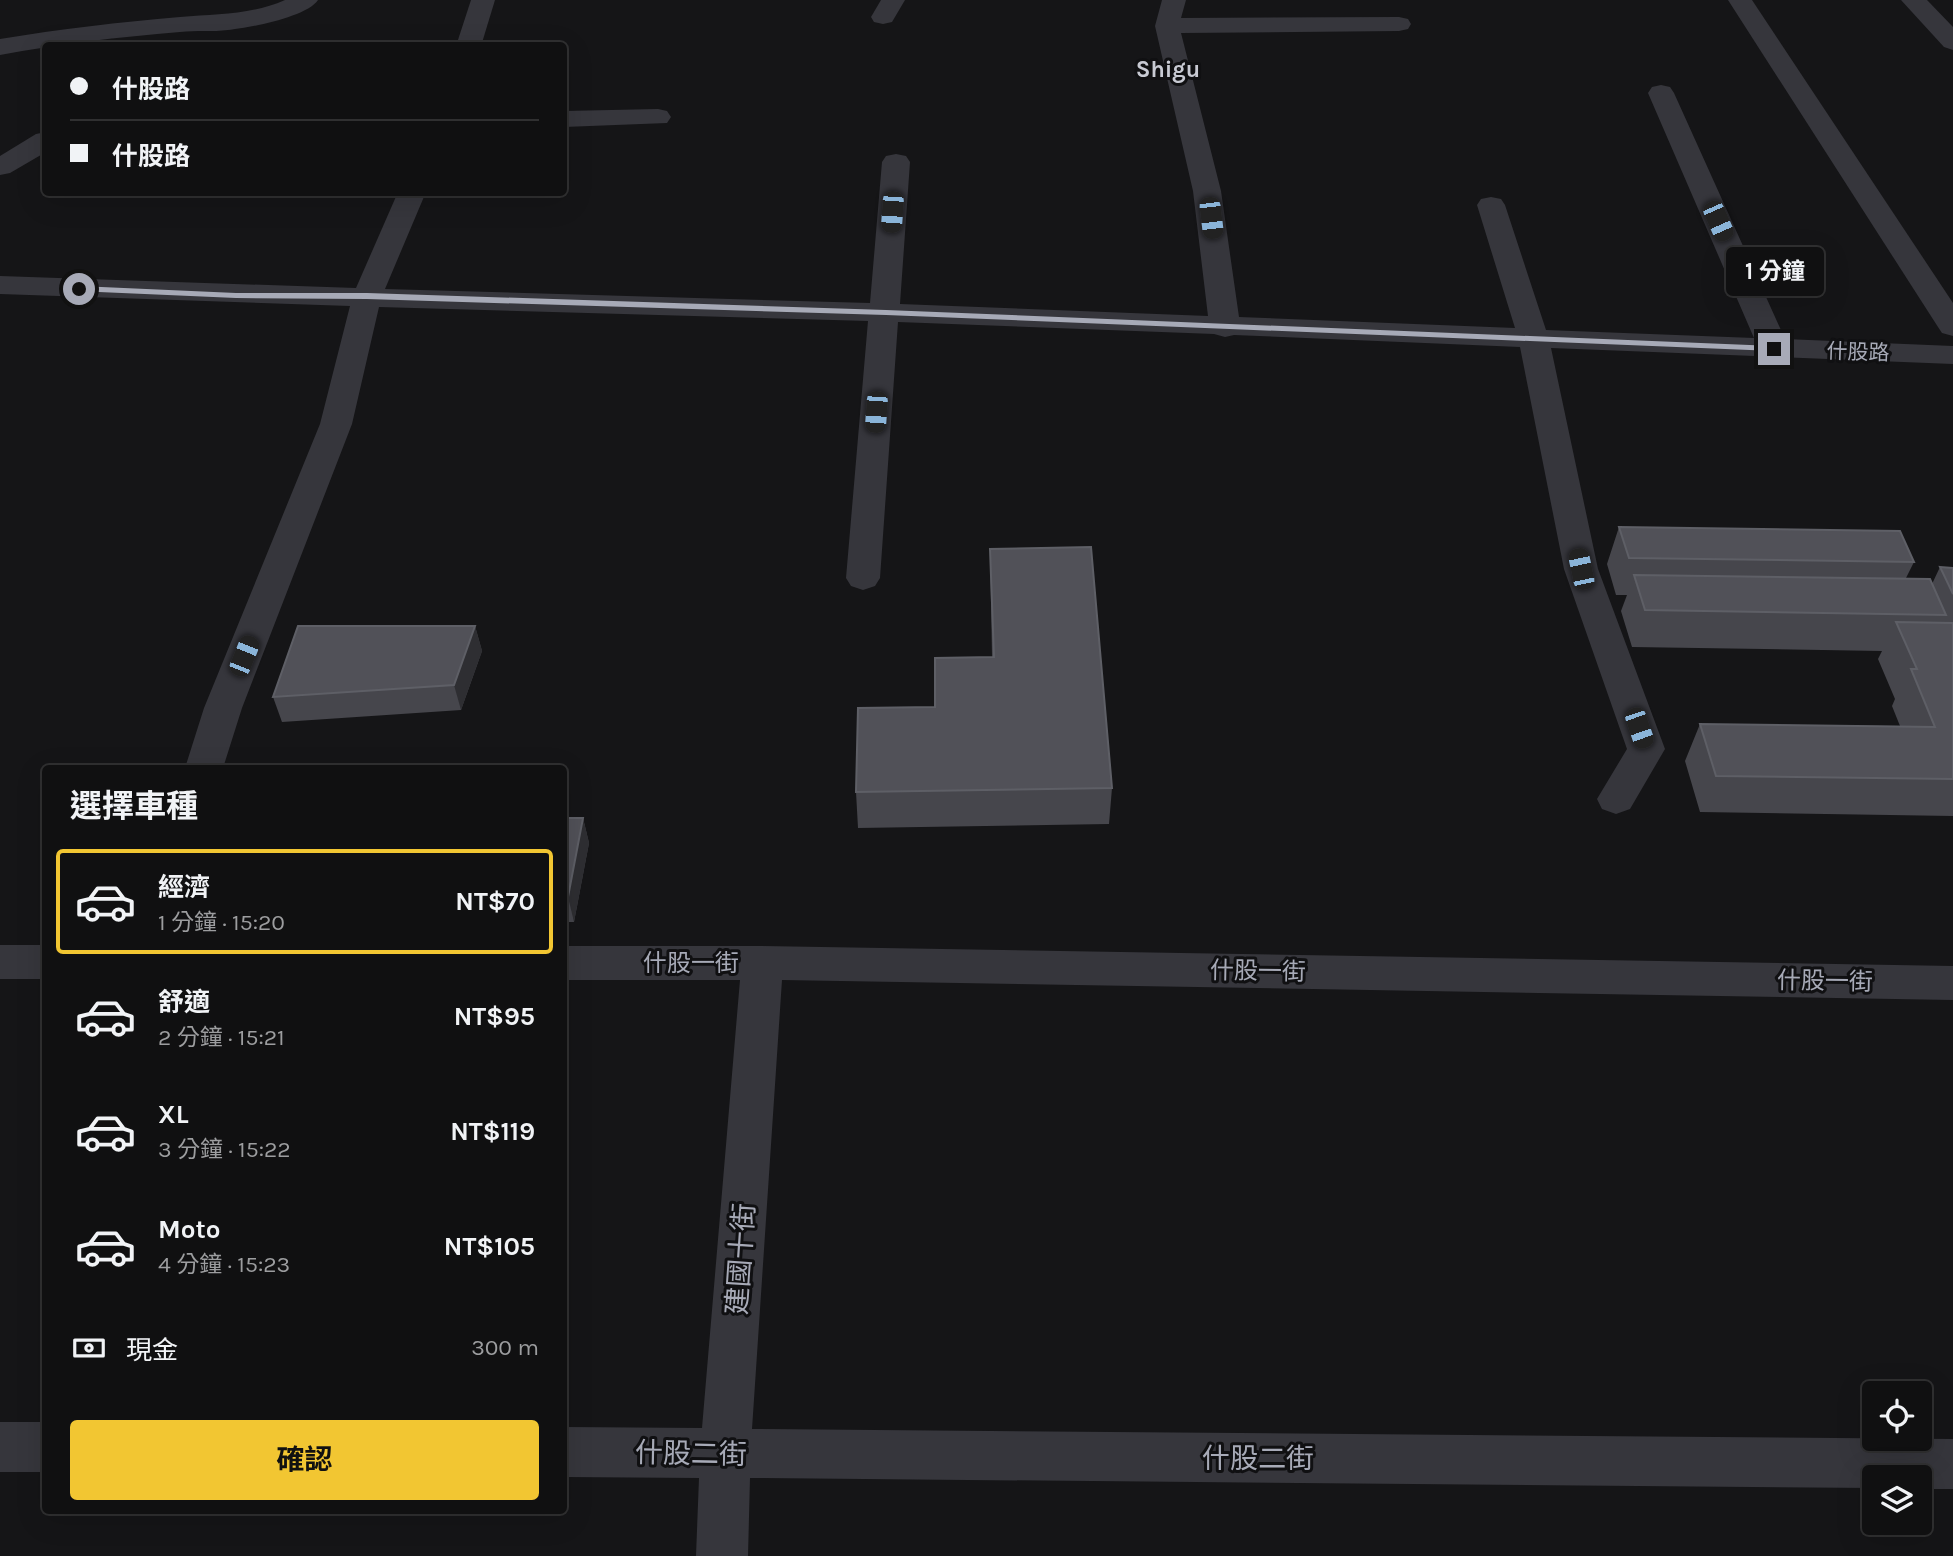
<!DOCTYPE html>
<html lang="zh-TW">
<head>
<meta charset="utf-8">
<style>
	:root { --surface:#101011; --page:#19191a; --text:#f1f3f6; --muted:#9c9d9f; --line:#303031; --accent:#f2c632 }
	body { margin:0; font-family:Karla,"Noto Sans TC",sans-serif; background:var(--page); color:var(--text); height:100vh; display:flex; flex-direction:column; font-size:26px; white-space:nowrap }
	* { box-sizing:border-box; margin:0 }
	p { font-size:23px; color:var(--muted) }
	.icon { flex:none; width:38px; height:38px; fill:none; stroke:currentColor; stroke-width:2; stroke-linecap:round; stroke-linejoin:round }
	.map { position:relative; flex:1; overflow:hidden }
	.drawer { position:absolute; left:42px; top:765px; width:525px; height:749px; display:flex; flex-direction:column; background:var(--surface); border-radius:7px; box-shadow:0 7px 28px #0002,0 0 0 2px var(--line) }
	.drawer>* { flex:none }
	.guide { position:absolute; left:42px; top:42px; width:525px; height:154px; border-radius:7px; box-shadow:0 7px 28px #0002,0 0 0 2px var(--line); display:grid; align-content:center; height:154px; padding:0 28px; background:var(--surface) }
	.controls { position:absolute; left:1862px; top:1381px; display:grid; gap:14px }
	.controls a { display:grid; place-items:center; width:70px; height:70px; border-radius:7px; background:var(--surface); box-shadow:0 7px 28px #0002,0 0 0 2px var(--line); font-size:35px }
	.end { position:absolute; width:32px; height:32px; margin:-16px; border:9px solid #a7aab7; background:#111; box-shadow:0 0 0 4px #111 }
	.from { border-radius:50% }
	.bubble { position:absolute; height:49px; border-radius:7px; background:var(--surface); box-shadow:0 7px 28px #0002,0 0 0 2px var(--line); font-size:23px; font-weight:700; line-height:49px; text-align:center }
	.car { position:absolute; width:21px; height:42px; margin:-21px -10px; border-radius:9px; box-shadow:0 0 5px 2px #0007; background:linear-gradient(#222 24%,#8ab4d8 0 40%,#222 0 76%,#8ab4d8 0 86%,#222 0) }
	.guide b { display:flex; align-items:center; gap:24px; height:66px; font-size:26px }
	.guide b+b { border-top:2px solid var(--line) }
	.guide i { width:18px; height:18px; background:var(--text) }
	ul { padding:0; list-style:none }
	li { display:flex; align-items:center; gap:21px; height:105px; margin:0 14px 10px; padding:0 14px; border:4px solid transparent; border-radius:7px }
	li div { flex:1 }
	li b { display:block; font-size:26px }
	li em { font-style:normal; font-weight:700 }
	li.active { border-color:var(--accent) }
	li>.icon { width:63px; height:63px; stroke-width:1.5 }
	h2 { padding:0 28px; font-size:32px; line-height:84px }
	.pay { display:flex; align-items:center; gap:18px; height:77px; padding:0 28px; font-size:26px }
	.pay p { margin-inline-start:auto }
	.action { display:flex; gap:14px; margin-top:auto; padding:14px 28px }
	.action a { flex:1; height:80px; border-radius:7px; background:var(--accent); color:#111; font-size:28px; font-weight:700; line-height:80px; text-align:center }
	.map>svg:first-child { display:block }
	.lines { fill:none; stroke-linecap:round; stroke-linejoin:round }
	.minor { fill:#36363c; fill-rule:evenodd }
	.wall { fill:#46464c }
	.shaded-wall { fill:#2e2e32 }
	.building { fill:#515158; stroke:#5e5f66; stroke-width:2 }
	.route { fill:#a7aab7 }
	.labels { text-anchor:middle; stroke-width:6; stroke-linejoin:round; paint-order:stroke }
	.far-street-label { font-size:21px; fill:#a7aab7; stroke:#101012 }
	.far-quarter-label { font-size:23px; font-weight:bold; fill:#c8cad3; stroke:#101012 }
	.street-label { font-size:24px; fill:#a7aab7; stroke:#101012 }
	.near-street-label { font-size:28px; fill:#a7aab7; stroke:#101012 }
</style>
</head>
<body>
<div class="map">
<svg width="1953" height="1556" viewBox="0 0 1953 1556">
	<rect width="100%" height="100%" fill="#151517"/>
	<g class="lines">
		<g class="minor">
			<path d="M285,0h33c-11,17 -69,28 -90,30 -15,2 -32,0 -48,2 -61,5 -121,12 -180,23v-16c60,-10 120,-17 180,-22 37,-3 71,-2 105,-17z"/>
			<polygon points="471,0 495,0 481,46 456,46"/>
			<polygon points="881,0 905,0 892,22 883,24 874,22 871,17"/>
			<polygon points="1162,0 1186,0 1181,18 1399,17 1408,19 1411,24 1408,29 1399,31 1181,33 1221,191 1239,317 1515,328 1477,205 1481,199 1491,197 1501,199 1505,205 1546,330 1754,338 1648,93 1652,87 1661,85 1670,87 1674,93 1785,339 1953,346 1953,364 1551,348 1598,569 1665,749 1630,809 1616,814 1602,809 1597,799 1627,749 1564,569 1520,347 1234,335 1225,337 1214,334 898,322 880,578 875,586 863,590 851,586 846,578 868,321 379,307 352,424 242,708 223,768 185,768 204,708 320,424 350,306 0,294 0,276 356,288 398,192 426,192 385,289 870,303 882,162 886,156 896,154 906,156 910,162 900,304 1208,316 1193,191 1155,26"/>
			<polygon points="1728,0 1752,0 1953,303 1953,336 1942,333 1938,327"/>
			<polygon points="1901,0 1927,0 1953,27 1953,50 1944,47"/>
			<polygon points="658,109 667,111 671,117 667,123 564,127 564,111"/>
			<polygon points="46,132 46,152 10,173 0,175 0,156 36,134"/>
			<rect x="0" y="945" width="46" height="34"/>
			<polygon points="564,946 762,946 1953,966 1953,1000 782,980 752,1429 1953,1439 1953,1489 1920,1489 1920,1477 1874,1477 1874,1488 750,1478 748,1556 696,1556 699,1478 564,1477 564,1427 702,1428 740,980 564,980"/>
			<rect x="0" y="1422" width="46" height="50"/>
		</g>
	</g>
	<g class="wall">
		<polygon points="1619,527 1914,562 1906,578 1932,584 1940,567 1953,568 1953,816 1700,812 1685,761 1700,724 1900,726 1892,706 1895,699 1878,659 1882,651 1632,647 1621,611 1627,595 1616,595 1607,564"/>
		<polygon points="990,549 1112,788 1109,824 858,828 856,792 935,707 992,657"/>
		<polygon points="475,626 482,651 461,710 282,722 273,697"/>
		<polygon points="564,818 583,818 589,843 574,922 564,922"/>
	</g>
	<g class="shaded-wall">
		<polygon points="475,626 482,651 461,710 454,685"/>
		<polygon points="583,818 589,843 574,922 568,897"/>
	</g>
	<g class="building">
		<polygon points="1619,527 1900,531 1914,562 1629,558"/>
		<polygon points="1091,547 1112,788 856,792 858,708 935,707 935,658 994,657 990,549"/>
		<polygon points="1940,567 1953,568 1953,594"/>
		<polygon points="1634,575 1930,579 1946,615 1645,610"/>
		<polygon points="1896,622 1953,623 1953,779 1716,776 1700,724 1935,727 1911,669 1917,669"/>
		<polygon points="298,626 475,626 454,685 273,697"/>
		<polygon points="564,818 583,818 568,897 564,897"/>
	</g>
	<polygon class="route" points="79,286 236,293 367,293 886,310 1774,346 1779,349 1774,351 886,315 367,299 236,298 76,291 76,287"/>
	<g class="labels">
		<g class="far-street-label">
			<text transform="translate(1858 352) rotate(2)" y="7">什股路</text>
		</g>
		<g class="far-quarter-label">
			<text x="1168" y="77">Shigu</text>
		</g>
		<g class="street-label">
			<text x="691" y="971">什股一街</text>
			<text transform="translate(1258 971) rotate(1)" y="8">什股一街</text>
			<text transform="translate(1825 981) rotate(1)" y="8">什股一街</text>
		</g>
		<g class="near-street-label">
			<text transform="translate(740 1259) rotate(-86)" y="10">建國十街</text>
			<text transform="translate(691 1453) rotate(1)" y="10">什股二街</text>
			<text x="1258" y="1468">什股二街</text>
		</g>
	</g>
</svg>
<div class="controls">
<a><svg class="icon" aria-label="locate" viewBox="0 0 24 24"><circle cx="12" cy="12" r="6"/><path d="M12 2v4M12 18v4M2 12h4M18 12h4"/></svg></a>
<a><svg class="icon" aria-label="layers" viewBox="0 0 24 24"><path d="M12 4l9 5-9 5-9-5zM3 14l9 5 9-5"/></svg></a>
</div>
<i class="end from" style="left:79px;top:289px"></i>
<i class="end" style="left:1774px;top:349px"></i>
<div class="bubble" style="left:1726px;top:247px;width:98px">1 分鐘</div>
<i class="car" style="left:892px;top:212px;rotate:184deg"></i>
<i class="car" style="left:1211px;top:218px;rotate:173deg"></i>
<i class="car" style="left:1718px;top:221px;rotate:156deg"></i>
<i class="car" style="left:876px;top:412px;rotate:184deg"></i>
<i class="car" style="left:1581px;top:569px;rotate:348deg"></i>
<i class="car" style="left:244px;top:656px;rotate:22deg"></i>
<i class="car" style="left:1639px;top:728px;rotate:161deg"></i>
<div class="guide">
<b><i class="from"></i>什股路</b>
<b><i></i>什股路</b>
</div>
<section class="drawer">
<h2>選擇車種</h2>
<ul>
<li class="active"><svg class="icon" aria-label="car" viewBox="0 0 24 24"><path d="M5 17H2v-5l4-1 3-4h7l3 4 3 1v5h-3M9 17h6M6 11h13"/><circle cx="7" cy="17" r="2"/><circle cx="17" cy="17" r="2"/></svg><div><b>經濟</b><p>1 分鐘 · 15:20</p></div><em>NT$70</em></li>
<li><svg class="icon" aria-label="car" viewBox="0 0 24 24"><path d="M5 17H2v-5l4-1 3-4h7l3 4 3 1v5h-3M9 17h6M6 11h13"/><circle cx="7" cy="17" r="2"/><circle cx="17" cy="17" r="2"/></svg><div><b>舒適</b><p>2 分鐘 · 15:21</p></div><em>NT$95</em></li>
<li><svg class="icon" aria-label="car" viewBox="0 0 24 24"><path d="M5 17H2v-5l4-1 3-4h7l3 4 3 1v5h-3M9 17h6M6 11h13"/><circle cx="7" cy="17" r="2"/><circle cx="17" cy="17" r="2"/></svg><div><b>XL</b><p>3 分鐘 · 15:22</p></div><em>NT$119</em></li>
<li><svg class="icon" aria-label="car" viewBox="0 0 24 24"><path d="M5 17H2v-5l4-1 3-4h7l3 4 3 1v5h-3M9 17h6M6 11h13"/><circle cx="7" cy="17" r="2"/><circle cx="17" cy="17" r="2"/></svg><div><b>Moto</b><p>4 分鐘 · 15:23</p></div><em>NT$105</em></li>
</ul>
<div class="pay"><svg class="icon" aria-label="cash" viewBox="0 0 24 24"><path d="M3 7h18v10H3z"/><circle cx="12" cy="12" r="2"/></svg>現金<p>300 m</p></div>
<div class="action"><a>確認</a></div>
</section>
</div>
</body>
</html>
